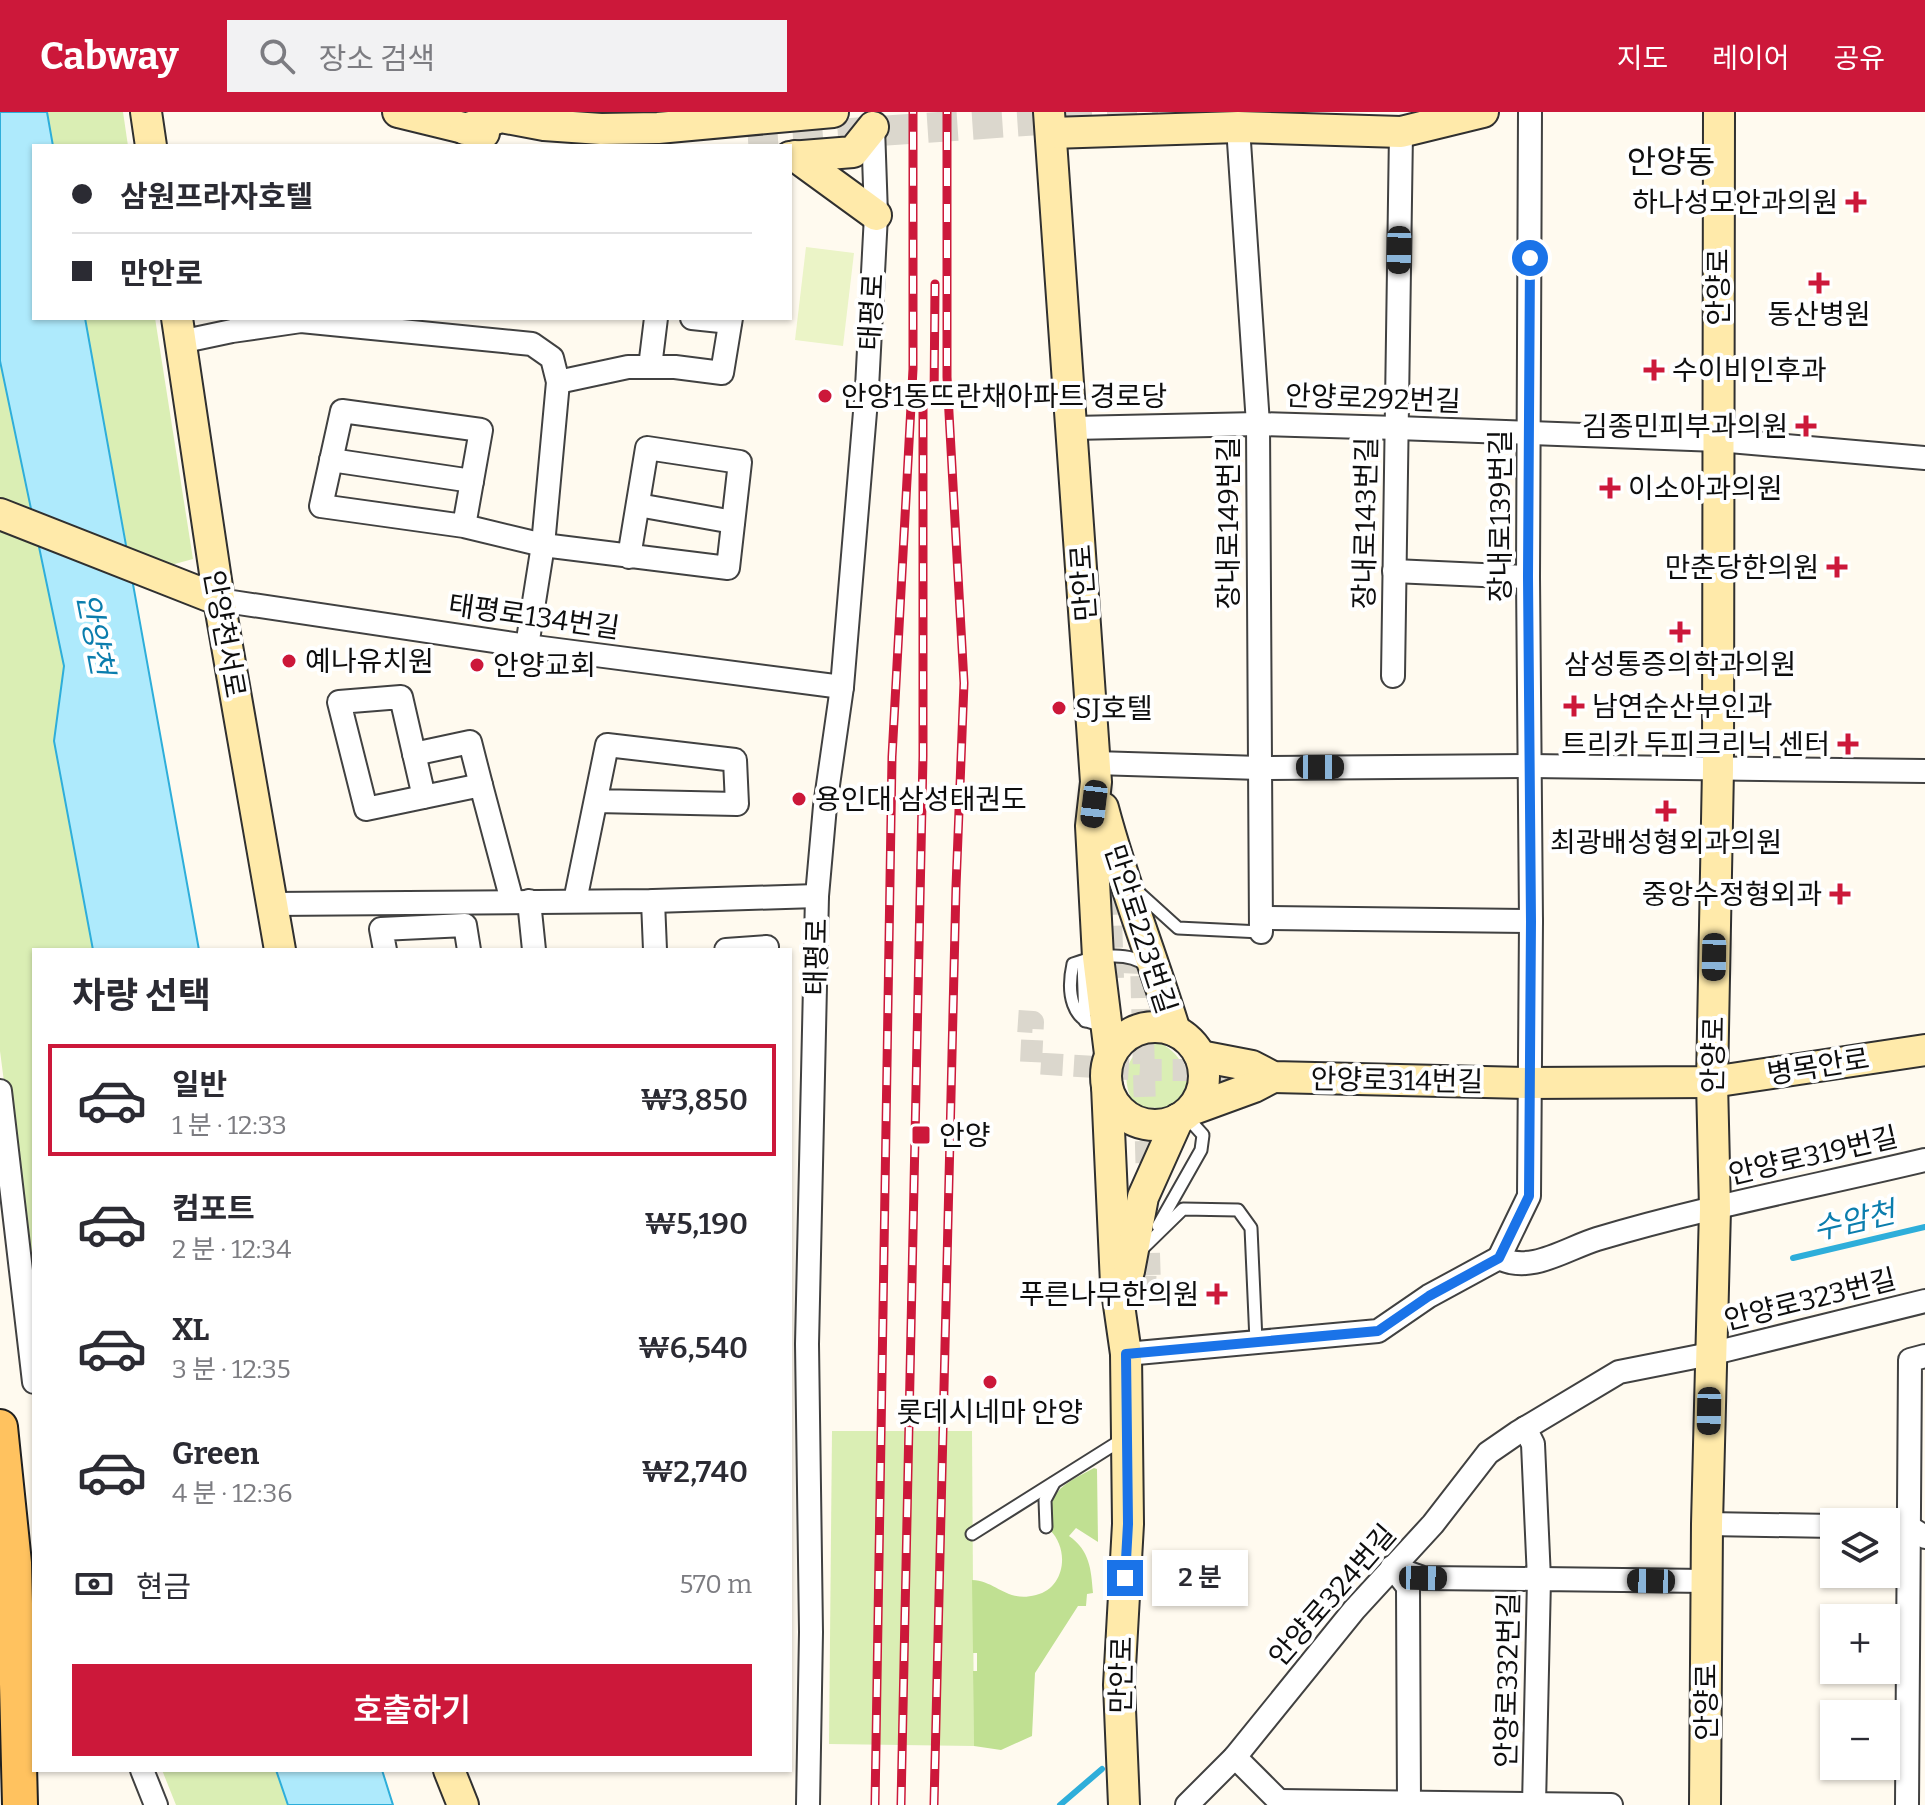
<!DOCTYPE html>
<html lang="ko">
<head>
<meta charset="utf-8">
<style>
	:root { --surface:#fff; --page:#f2f2f3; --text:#2b2b33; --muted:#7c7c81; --line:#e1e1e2; --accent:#cc183a }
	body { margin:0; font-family:Bitter,"Noto Sans KR",serif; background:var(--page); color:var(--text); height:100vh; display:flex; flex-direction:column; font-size:30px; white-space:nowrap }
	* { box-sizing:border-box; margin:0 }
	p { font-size:26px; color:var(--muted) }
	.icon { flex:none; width:44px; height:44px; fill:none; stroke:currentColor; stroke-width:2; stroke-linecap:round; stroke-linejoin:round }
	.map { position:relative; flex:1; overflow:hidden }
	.details { position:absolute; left:32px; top:836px; width:760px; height:824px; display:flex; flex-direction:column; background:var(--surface); border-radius:0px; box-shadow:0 2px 6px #0004 }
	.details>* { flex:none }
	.banner { position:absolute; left:32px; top:32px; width:760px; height:176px; border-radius:0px; box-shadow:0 2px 6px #0004; display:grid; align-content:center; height:176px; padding:0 40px; background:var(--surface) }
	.tools { position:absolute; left:1820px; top:1396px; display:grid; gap:16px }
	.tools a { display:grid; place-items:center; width:80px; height:80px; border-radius:0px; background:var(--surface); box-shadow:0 2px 6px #0004; font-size:40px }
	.end { position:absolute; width:36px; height:36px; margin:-18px; border:10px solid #1a73e8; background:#fff; box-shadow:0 0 0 4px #fff }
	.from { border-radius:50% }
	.bubble { position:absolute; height:56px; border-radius:0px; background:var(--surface); box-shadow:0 2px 6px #0004; font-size:26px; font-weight:600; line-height:56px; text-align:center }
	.car { position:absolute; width:24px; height:48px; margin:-24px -12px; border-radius:10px; box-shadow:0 0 6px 2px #0007; background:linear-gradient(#222 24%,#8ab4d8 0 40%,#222 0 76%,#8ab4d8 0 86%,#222 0) }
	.banner b { display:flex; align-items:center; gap:28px; height:76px; font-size:30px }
	.banner b+b { border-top:2px solid var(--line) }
	.banner i { width:20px; height:20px; background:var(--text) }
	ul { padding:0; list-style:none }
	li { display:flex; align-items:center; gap:24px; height:112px; margin:0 16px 12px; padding:0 24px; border:4px solid transparent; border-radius:0px }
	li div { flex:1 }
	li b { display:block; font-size:30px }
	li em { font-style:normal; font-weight:600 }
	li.selected { border-color:var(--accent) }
	li>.icon { width:72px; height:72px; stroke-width:1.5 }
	h2 { padding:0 40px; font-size:36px; line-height:96px }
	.pay { display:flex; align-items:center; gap:20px; height:88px; padding:0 40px; font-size:30px }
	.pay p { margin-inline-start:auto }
	.button { display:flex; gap:16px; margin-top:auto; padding:16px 40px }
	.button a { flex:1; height:92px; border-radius:0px; background:var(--accent); color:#fff; font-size:32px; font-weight:600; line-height:92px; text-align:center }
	header { display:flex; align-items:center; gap:48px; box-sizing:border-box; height:112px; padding:0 40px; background:var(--accent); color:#fff }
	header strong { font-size:38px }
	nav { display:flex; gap:44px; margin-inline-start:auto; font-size:28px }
	.search { width:560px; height:72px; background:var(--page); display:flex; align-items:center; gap:20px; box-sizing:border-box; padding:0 28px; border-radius:0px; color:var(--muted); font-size:30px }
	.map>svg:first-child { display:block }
	.green { fill:#daeeb4 }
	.forest { fill:#c0e092 }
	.pitch { fill:#ebf4c7 }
	.water { fill:#aeeafc; stroke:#2eaeda; stroke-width:2 }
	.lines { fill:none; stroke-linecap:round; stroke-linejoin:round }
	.stream { stroke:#2eaeda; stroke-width:6 }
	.street-tunnel { stroke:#dbd7cd; stroke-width:22; stroke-dasharray:22 11; stroke-linecap:butt }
	.secondary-tunnel { stroke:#dbd7cd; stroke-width:30; stroke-dasharray:30 15; stroke-linecap:butt }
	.lane-casing { stroke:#414141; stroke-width:15 }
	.street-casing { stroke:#414141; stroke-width:26 }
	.secondary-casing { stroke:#303030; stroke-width:34 }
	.primary-casing { stroke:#1f1f1f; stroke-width:38 }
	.lane { stroke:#fff; stroke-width:11 }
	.street { stroke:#fff; stroke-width:22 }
	.secondary { stroke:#ffeaaa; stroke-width:30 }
	.primary { stroke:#ffc25f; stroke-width:34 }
	.rail-casing { stroke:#cc183a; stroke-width:9 }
	.rail { stroke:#fff; stroke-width:6; stroke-dasharray:18; stroke-linecap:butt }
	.route { stroke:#1a73e8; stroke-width:10 }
	.poi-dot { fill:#cc183a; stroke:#fff; stroke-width:3 }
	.labels { text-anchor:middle; stroke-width:8; stroke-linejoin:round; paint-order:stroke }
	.poi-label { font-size:28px; fill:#0e0e0e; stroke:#fff; text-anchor:start }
	.street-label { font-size:28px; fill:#0e0e0e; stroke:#fff }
	.water-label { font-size:30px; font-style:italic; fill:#0a7dad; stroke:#fff }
	.quarter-label { font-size:32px; fill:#0e0e0e; stroke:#fff }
</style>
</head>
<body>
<header>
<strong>Cabway</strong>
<div class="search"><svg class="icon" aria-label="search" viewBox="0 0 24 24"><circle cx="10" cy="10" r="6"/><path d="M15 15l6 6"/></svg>장소 검색</div>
<nav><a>지도</a><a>레이어</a><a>공유</a></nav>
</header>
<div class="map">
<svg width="1925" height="1693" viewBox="0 0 1925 1693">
	<rect width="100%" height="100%" fill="#fffaef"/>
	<g class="green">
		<polygon points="47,0 123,0 128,34 53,34"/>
		<polygon points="85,206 155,206 193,447 160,456 128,441"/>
		<polygon points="0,249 64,554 54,629 93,838 34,838 34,1201 0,939"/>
		<path d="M1160,931c22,10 39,42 18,62 -45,44 -80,-57 -18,-62z"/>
		<polygon points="832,1319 972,1319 974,1634 829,1632"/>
		<polygon points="162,1658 276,1658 288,1693 176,1693"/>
	</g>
	<path class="forest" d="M1094,1356l3,1 1,73 -22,-14 -7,8c21,15 22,33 24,57l-6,1 -1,12h-8l-43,67 -3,63 -31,14 -27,-4 -1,-75h4v-18h-4l-1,-73c25,1 34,23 64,15 29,-7 34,-45 14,-65 -2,-41 11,-44 44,-62z"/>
	<polygon class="pitch" points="806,135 854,141 843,234 795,228"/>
	<g class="water">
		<polygon points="0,0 47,0 53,34 34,34 34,206 85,206 199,838 93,838 54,629 64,554 0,249"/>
		<polygon points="276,1658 382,1658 393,1693 288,1693"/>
	</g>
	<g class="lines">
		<g class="stream">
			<polyline points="1793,1146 1925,1115"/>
			<polyline points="1060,1693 1102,1657"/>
		</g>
		<g class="street-tunnel">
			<polyline points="1109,748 1113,866"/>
			<polyline points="1121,850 1141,851 1147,1070"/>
			<polyline points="1018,909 1033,910 1031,951 1144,958 1226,958"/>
			<polyline points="1148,1108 1150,1175"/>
			<polyline points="1112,1165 1112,1173 1156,1175"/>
		</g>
		<polyline class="secondary-tunnel" points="748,28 1158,0"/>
		<defs>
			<g id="lane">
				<polyline points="1136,778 1178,816 1261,820"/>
				<polyline points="1083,849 1085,909"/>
				<path d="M1104,912c-34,1 -37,-33 -31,-60 22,-8 55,-14 74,2"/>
				<polyline points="1158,1114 1201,1038 1203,1023 1185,1003"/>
				<polyline points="1141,1138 1183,1097 1238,1098 1251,1116 1256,1229"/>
				<polyline points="1046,1415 1045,1388 1054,1371"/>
				<polyline points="972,1422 1123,1327"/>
			</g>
			<g id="street">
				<polyline points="1238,15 1258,312 1261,820"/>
				<polyline points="692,206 730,210"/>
				<polyline points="180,230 232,219 301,209 532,232 552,246 558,270 543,433 527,534"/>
				<polyline points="650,255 656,206"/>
				<polyline points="558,270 628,255 675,255 722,261 731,206"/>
				<polyline points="1073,316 1258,312 1397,316 1718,328 1925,346"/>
				<polyline points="331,348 472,369"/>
				<polyline points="638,393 733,410"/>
				<polyline points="464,414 481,318 342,299 321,394 464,414 543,433 728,456 740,350 647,336 629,445"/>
				<polyline points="1394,459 1528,465"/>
				<polyline points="219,488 527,534 842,575"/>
				<polyline points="1393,564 1401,20"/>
				<polyline points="414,642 470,630 481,673"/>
				<polyline points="1095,651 1260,656 1531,654 1925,659"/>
				<polyline points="424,685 401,585 339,590 366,697 481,673 512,789"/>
				<polyline points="529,789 534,838"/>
				<polyline points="575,789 607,633 735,648 737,692 596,689"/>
				<polyline points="653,789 655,838"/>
				<polyline points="272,792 653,789 817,784"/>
				<polyline points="1261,806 1531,809"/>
				<polyline points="385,838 381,817 465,813 469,838"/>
				<polyline points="726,838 767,835 767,838"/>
				<polyline points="0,979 34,1270"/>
				<polyline points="1499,1146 1529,1084 1531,809 1528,465 1530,0"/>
				<path d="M1126,1242l252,-23 51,-35 70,-38c32,16 66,-9 98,-19 107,-32 219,-53 328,-79"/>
				<polyline points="1707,1412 1834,1414"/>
				<polyline points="1886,1415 1909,1415 1925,1425"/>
				<polyline points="1392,1455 1423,1466 1539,1467 1533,1332 1525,1316"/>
				<polyline points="1393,1456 1408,1475 1409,1692"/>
				<polyline points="1235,1645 1279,1689"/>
				<polyline points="142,1658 156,1693"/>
				<polyline points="808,1693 811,1520 807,1232 817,784 825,694 842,575 867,276 876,103 873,15"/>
				<polyline points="1187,1693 1235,1645 1354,1498 1433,1412 1488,1341 1517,1321 1619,1260 1710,1242 1925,1189"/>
				<polyline points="1279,1693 1279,1689 1611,1693"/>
				<polyline points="1534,1693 1539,1467 1707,1469"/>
				<polyline points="1907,1693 1910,1248 1925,1244"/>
			</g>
			<g id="secondary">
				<polyline points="146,0 151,34"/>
				<polyline points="398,0 484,21"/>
				<polyline points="1049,0 1096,670 1091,714 1098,845 1110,942"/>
				<polyline points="465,17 501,5 544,13 601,17 658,16 833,0"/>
				<polyline points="1051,21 1238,15 1401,20 1483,0"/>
				<polyline points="795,44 876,103"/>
				<polyline points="790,45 853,40 873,15"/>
				<polyline points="177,206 219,488 280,838"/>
				<polyline points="0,402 219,488"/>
				<path d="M1103,696c20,76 49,148 72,223"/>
				<circle cx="1155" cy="964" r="49"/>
				<polyline points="1200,944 1252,954 1273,965 1528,971 1712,970 1925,938"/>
				<polyline points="1107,974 1116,1172 1126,1242 1128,1412 1119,1573 1124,1693"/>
				<polyline points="1191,998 1254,975 1273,965"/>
				<polyline points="1129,1159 1143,1085 1178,1007"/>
				<polyline points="449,1658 463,1693"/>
				<polyline points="1705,1693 1707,1412 1715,1097 1712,970 1718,657 1719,0"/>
			</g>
			<polyline id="primary" points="0,1315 14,1451 20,1693"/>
		</defs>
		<use href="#lane" class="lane-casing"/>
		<use href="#street" class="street-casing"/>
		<use href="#secondary" class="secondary-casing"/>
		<use href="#primary" class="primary-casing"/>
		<use href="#lane" class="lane"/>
		<use href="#street" class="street"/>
		<use href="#secondary" class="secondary"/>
		<use href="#primary" class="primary"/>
		<defs>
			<g id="rail">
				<polyline points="934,292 935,172"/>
				<polyline points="875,1693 892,645 913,257 913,0"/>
				<polyline points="901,1693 923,644 923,273"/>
				<polyline points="934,1693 956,775 964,571 947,265 947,0"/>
			</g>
		</defs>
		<use href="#rail" class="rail-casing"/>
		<use href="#rail" class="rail"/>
	</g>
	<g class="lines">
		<polyline class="route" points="1125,1466 1128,1412 1126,1242 1378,1219 1429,1184 1499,1146 1529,1084 1531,809 1528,465 1530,146"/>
	</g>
	<g class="poi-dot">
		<path d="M1852 78h8v8h8v8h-8v8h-8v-8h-8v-8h8z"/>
		<path d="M1815 159h8v8h8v8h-8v8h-8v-8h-8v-8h8z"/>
		<path d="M1650 246h8v8h8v8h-8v8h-8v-8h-8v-8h8z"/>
		<circle cx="825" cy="284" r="8"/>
		<path d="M1802 302h8v8h8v8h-8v8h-8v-8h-8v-8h8z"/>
		<path d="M1606 364h8v8h8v8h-8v8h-8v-8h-8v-8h8z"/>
		<path d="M1833 443h8v8h8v8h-8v8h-8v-8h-8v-8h8z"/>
		<path d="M1676 508h8v8h8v8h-8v8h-8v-8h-8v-8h8z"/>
		<circle cx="289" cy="549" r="8"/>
		<circle cx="477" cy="553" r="8"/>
		<path d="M1570 582h8v8h8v8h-8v8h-8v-8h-8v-8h8z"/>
		<circle cx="1059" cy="596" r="8"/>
		<path d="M1844 620h8v8h8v8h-8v8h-8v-8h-8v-8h8z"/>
		<circle cx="799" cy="687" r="8"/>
		<path d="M1662 687h8v8h8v8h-8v8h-8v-8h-8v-8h8z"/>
		<path d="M1836 770h8v8h8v8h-8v8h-8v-8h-8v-8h8z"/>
		<rect x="911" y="1013" width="20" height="20" rx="4"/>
		<path d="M1213 1170h8v8h8v8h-8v8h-8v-8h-8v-8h8z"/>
		<circle cx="990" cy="1270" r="8"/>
	</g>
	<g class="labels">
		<g class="poi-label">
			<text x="1838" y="100" text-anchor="end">하나성모안과의원</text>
			<text x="1819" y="212" text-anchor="middle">동산병원</text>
			<text x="1672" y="268">수이비인후과</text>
			<text x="841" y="294">안양1동뜨란채아파트 경로당</text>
			<text x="1788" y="324" text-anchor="end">김종민피부과의원</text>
			<text x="1628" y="386">이소아과의원</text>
			<text x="1819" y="465" text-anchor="end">만춘당한의원</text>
			<text x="305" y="559">예나유치원</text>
			<text x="1680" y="562" text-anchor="middle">삼성통증의학과의원</text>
			<text x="493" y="563">안양교회</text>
			<text x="1592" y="604">남연순산부인과</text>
			<text x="1075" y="606">SJ호텔</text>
			<text x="1830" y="642" text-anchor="end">트리카 두피크리닉 센터</text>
			<text x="815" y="697">용인대 삼성태권도</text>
			<text x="1666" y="740" text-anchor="middle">최광배성형외과의원</text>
			<text x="1822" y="792" text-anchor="end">중앙수정형외과</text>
			<text x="939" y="1033">안양</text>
			<text x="1199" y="1192" text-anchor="end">푸른나무한의원</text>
			<text x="990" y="1310" text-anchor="middle">롯데시네마 안양</text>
		</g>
		<g class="street-label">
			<text transform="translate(1718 175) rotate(-90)" y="10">안양로</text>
			<text transform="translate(871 200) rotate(-87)" y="10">태평로</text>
			<text transform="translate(1373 286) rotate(2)" y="10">안양로292번길</text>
			<text transform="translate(1500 404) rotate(-90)" y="10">장내로139번길</text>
			<text transform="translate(1228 411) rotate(-90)" y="10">장내로149번길</text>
			<text transform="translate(1365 411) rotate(-89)" y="10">장내로143번길</text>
			<text transform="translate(1083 471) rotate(-94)" y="10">만안로</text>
			<text transform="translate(534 504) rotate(8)" y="10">태평로134번길</text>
			<text transform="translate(225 522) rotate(80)" y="10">안양천서로</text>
			<text transform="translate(1141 817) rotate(72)" y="10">만안로223번길</text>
			<text transform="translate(816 845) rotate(-89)" y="10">태평로</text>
			<text transform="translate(1713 943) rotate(-89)" y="10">안양로</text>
			<text transform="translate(1818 954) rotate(-9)" y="10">병목안로</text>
			<text transform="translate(1397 968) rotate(1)" y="10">안양로314번길</text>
			<text transform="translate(1813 1043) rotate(-13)" y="10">안양로319번길</text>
			<text transform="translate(1810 1187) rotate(-14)" y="10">안양로323번길</text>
			<text transform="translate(1332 1483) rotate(-49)" y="10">안양로324번길</text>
			<text transform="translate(1121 1563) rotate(-89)" y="10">만안로</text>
			<text transform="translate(1507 1568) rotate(-89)" y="10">안양로332번길</text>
			<text transform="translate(1706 1590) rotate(-90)" y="10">안양로</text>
		</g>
		<g class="water-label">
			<text transform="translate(95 522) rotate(79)" y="10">안양천</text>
			<text transform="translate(1854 1109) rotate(-13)" y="10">수암천</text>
		</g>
		<g class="quarter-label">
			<text x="1671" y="61">안양동</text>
		</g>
	</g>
</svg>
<div class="tools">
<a><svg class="icon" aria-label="layers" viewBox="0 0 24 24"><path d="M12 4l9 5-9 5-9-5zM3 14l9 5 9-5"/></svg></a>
<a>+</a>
<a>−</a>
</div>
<i class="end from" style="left:1530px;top:146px"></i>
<i class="end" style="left:1125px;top:1466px"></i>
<div class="bubble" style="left:1152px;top:1438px;width:96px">2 분</div>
<i class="car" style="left:1399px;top:138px;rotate:181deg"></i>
<i class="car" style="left:1320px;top:655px;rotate:90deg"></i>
<i class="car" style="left:1094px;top:692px;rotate:187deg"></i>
<i class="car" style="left:1714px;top:845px;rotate:181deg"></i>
<i class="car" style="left:1709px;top:1299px;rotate:181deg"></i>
<i class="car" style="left:1423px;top:1466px;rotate:91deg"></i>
<i class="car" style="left:1651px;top:1469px;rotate:271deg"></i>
<div class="banner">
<b><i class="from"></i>삼원프라자호텔</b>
<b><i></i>만안로</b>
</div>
<section class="details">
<h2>차량 선택</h2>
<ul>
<li class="selected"><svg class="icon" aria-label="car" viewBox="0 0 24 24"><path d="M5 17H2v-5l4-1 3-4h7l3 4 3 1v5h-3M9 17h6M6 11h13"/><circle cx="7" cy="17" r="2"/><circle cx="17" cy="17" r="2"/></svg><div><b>일반</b><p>1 분 · 12:33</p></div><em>₩3,850</em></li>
<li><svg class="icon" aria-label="car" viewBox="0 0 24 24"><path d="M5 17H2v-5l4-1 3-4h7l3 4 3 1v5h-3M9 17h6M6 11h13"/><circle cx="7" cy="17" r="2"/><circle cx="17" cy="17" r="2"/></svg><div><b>컴포트</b><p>2 분 · 12:34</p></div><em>₩5,190</em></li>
<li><svg class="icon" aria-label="car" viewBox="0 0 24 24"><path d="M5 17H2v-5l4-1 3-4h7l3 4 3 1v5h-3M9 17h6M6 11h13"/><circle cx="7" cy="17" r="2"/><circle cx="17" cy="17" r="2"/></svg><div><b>XL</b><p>3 분 · 12:35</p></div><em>₩6,540</em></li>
<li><svg class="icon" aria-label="car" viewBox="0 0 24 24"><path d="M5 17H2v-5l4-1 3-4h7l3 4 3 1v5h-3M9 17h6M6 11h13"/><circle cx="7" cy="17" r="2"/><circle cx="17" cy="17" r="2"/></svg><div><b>Green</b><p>4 분 · 12:36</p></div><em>₩2,740</em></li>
</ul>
<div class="pay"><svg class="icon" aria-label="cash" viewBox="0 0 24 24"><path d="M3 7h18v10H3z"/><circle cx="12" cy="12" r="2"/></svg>현금<p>570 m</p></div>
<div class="button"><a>호출하기</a></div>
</section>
</div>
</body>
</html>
